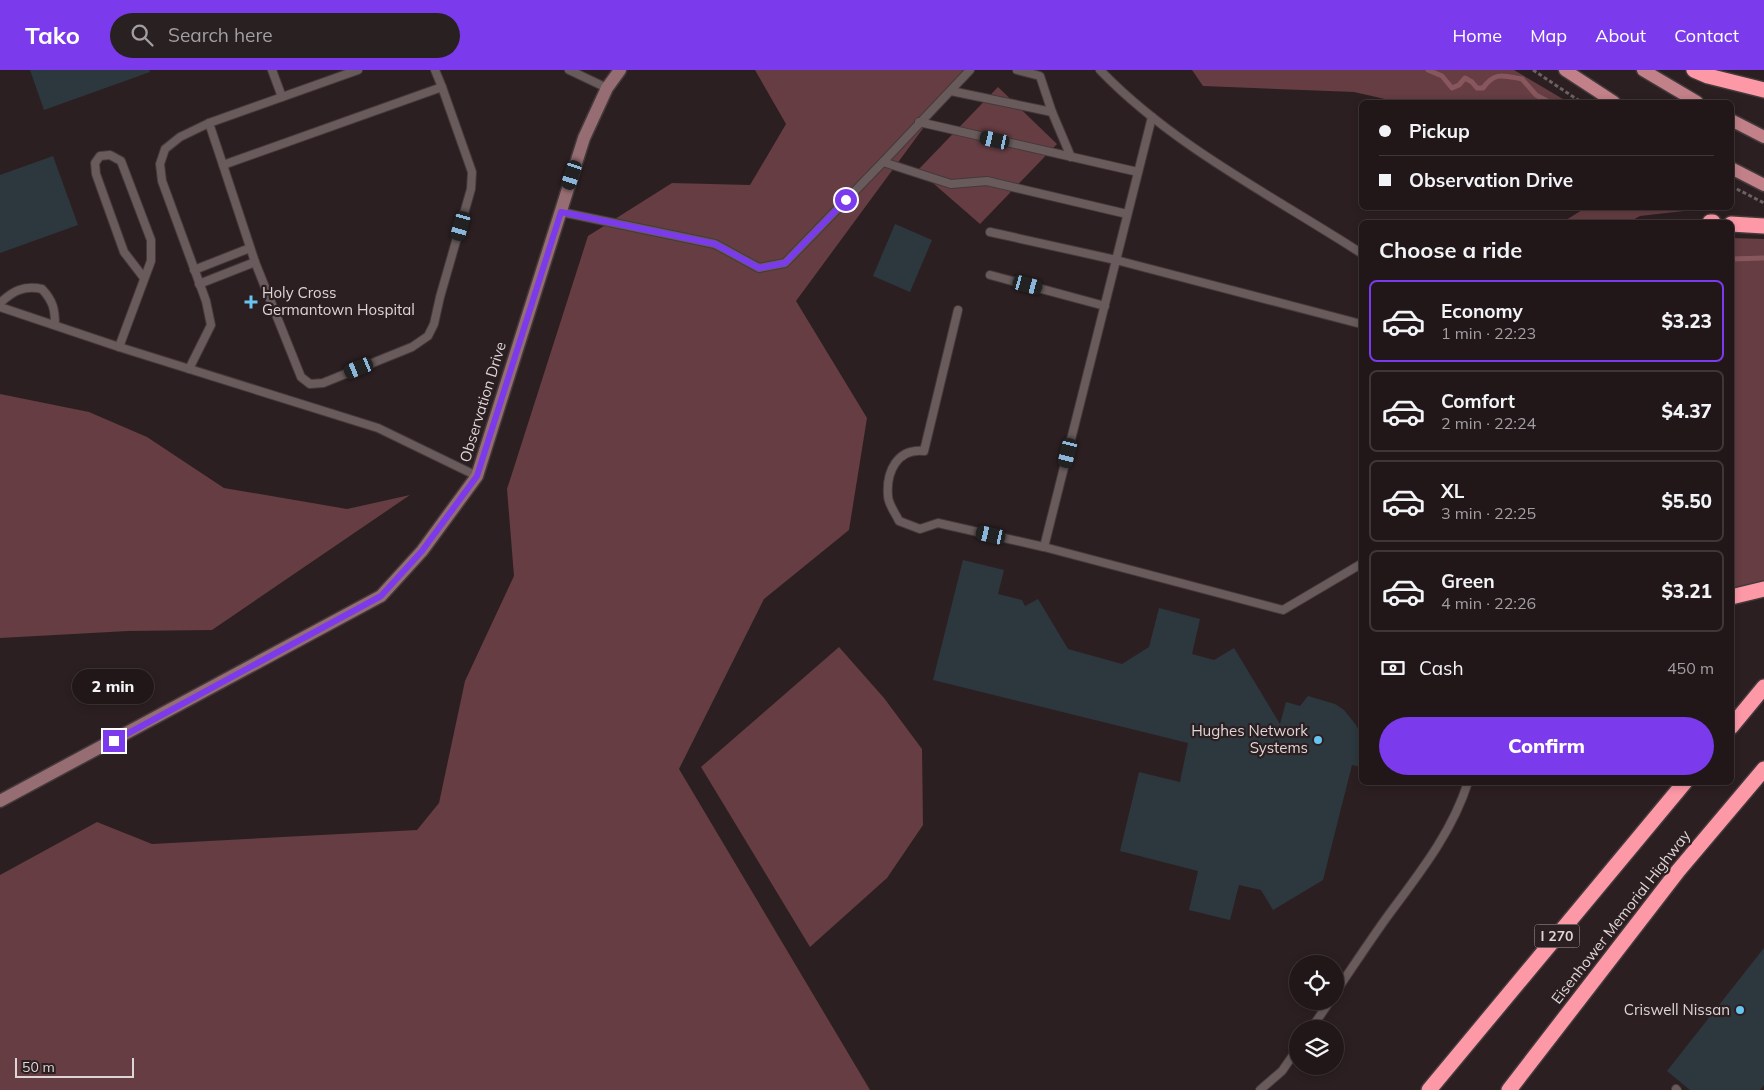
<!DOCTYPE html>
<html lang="en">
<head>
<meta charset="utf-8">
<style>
	:root { --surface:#211719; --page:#292022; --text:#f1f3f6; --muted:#a29fa2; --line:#3e3638; --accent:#7c3aed }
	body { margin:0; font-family:Mulish,sans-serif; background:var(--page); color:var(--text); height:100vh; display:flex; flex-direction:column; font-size:19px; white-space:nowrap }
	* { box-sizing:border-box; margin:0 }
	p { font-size:16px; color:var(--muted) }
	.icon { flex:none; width:28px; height:28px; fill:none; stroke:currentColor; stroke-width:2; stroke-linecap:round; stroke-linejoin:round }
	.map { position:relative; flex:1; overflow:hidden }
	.sheet { position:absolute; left:1359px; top:150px; width:375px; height:565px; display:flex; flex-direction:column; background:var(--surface); border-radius:8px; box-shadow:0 2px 8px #0003,0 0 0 1px var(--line) }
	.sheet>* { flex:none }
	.top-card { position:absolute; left:1359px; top:30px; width:375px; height:110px; border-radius:8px; box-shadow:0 2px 8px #0003,0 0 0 1px var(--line); display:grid; align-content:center; height:110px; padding:0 20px; background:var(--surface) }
	.buttons { position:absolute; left:1289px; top:885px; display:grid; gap:10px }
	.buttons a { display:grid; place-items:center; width:55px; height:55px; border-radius:50%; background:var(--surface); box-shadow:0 2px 8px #0003,0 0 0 1px var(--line); font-size:25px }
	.scale { position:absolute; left:15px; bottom:12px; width:119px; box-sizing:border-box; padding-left:5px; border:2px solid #ded5d6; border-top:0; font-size:14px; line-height:18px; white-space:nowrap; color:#ded5d6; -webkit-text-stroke:4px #2c1f21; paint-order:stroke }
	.end { position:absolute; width:22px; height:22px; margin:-11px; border:6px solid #7c3aed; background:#fff; box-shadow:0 0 0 2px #fff }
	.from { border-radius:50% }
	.bubble { position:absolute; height:35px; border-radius:18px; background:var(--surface); box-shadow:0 2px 8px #0003,0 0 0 1px var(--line); font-size:16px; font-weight:800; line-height:35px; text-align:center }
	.car { position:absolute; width:15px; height:30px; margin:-15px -8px; border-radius:6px; box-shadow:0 0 4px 1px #0007; background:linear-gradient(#222 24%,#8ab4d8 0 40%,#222 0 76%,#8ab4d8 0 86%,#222 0) }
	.top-card b { display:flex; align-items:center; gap:18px; height:48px; font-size:19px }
	.top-card b+b { border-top:1px solid var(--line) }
	.top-card i { width:12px; height:12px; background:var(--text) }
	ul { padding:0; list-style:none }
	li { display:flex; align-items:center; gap:15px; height:82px; margin:0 10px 8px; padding:0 10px; border:2px solid var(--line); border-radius:8px }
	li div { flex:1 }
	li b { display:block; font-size:19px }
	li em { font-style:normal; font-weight:800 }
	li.selected { border-color:var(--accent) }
	li>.icon { width:45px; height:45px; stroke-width:1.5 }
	h2 { padding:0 20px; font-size:22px; line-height:60px }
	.pay { display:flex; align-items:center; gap:12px; height:55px; padding:0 20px; font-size:19px }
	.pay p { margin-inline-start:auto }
	.action { display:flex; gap:10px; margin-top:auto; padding:10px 20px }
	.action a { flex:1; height:58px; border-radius:30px; background:var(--accent); color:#fff; font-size:20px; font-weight:800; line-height:58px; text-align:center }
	header { display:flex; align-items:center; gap:30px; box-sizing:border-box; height:70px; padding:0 25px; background:var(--accent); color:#fff }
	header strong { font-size:24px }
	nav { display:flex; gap:28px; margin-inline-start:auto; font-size:18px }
	.search { width:350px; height:45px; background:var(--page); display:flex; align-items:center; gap:12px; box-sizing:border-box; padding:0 18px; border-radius:28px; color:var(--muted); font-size:19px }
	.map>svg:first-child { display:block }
	.green { fill:#653d42 }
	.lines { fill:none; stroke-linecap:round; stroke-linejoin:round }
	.stream { stroke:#88565d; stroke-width:5 }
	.building { fill:#2c383e }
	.lane-casing { stroke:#443a3b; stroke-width:10 }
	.secondary-casing { stroke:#443a3b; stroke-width:15 }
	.primary-casing { stroke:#443a3b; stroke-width:15 }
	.highway-casing { stroke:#443a3b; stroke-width:18 }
	.path { stroke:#6b6062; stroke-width:3; stroke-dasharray:4 2.5; stroke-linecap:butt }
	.lane { stroke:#695b5c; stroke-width:8 }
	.secondary { stroke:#956d72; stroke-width:12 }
	.primary { stroke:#c28089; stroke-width:12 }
	.highway { stroke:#fd98a7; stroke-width:15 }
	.route { stroke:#7c3aed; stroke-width:6 }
	.poi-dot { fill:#68c4f0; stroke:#2c1f21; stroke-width:2 }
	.labels { text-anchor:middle; stroke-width:4.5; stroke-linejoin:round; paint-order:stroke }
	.shield { fill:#2c1f21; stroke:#a99ea0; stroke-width:1 }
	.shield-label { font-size:14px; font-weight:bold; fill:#ded5d6 }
	.poi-label { font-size:15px; fill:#ded5d6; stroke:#2c1f21; text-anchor:end }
	.street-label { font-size:15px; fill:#ded5d6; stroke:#2c1f21 }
</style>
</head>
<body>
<header>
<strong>Tako</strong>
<div class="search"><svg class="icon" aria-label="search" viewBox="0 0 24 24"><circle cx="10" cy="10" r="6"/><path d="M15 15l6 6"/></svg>Search here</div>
<nav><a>Home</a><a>Map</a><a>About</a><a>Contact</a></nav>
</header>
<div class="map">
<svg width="1764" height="1020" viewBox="0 0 1764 1020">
	<rect width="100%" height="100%" fill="#2c1f21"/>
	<g class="green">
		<polygon points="755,0 966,0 796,231 867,348 849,460 764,529 679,699 870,1020 0,1020 0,805 97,752 152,774 417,760 439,733 465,611 514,506 507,419 588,166 672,113 750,115 786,54"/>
		<polygon points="1192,0 1514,0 1568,32 1398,32 1354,22 1203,16"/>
		<polygon points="998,17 1057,74 980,154 918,100"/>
		<polygon points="1576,138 1684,138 1684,141 1640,146 1629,152 1563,152 1582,140"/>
		<polygon points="1731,168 1764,169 1764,510 1741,518 1731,518"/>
		<polygon points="0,324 89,342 147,367 224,418 347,439 410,425 212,560 128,561 0,568"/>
		<polygon points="839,577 884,628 922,679 923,755 887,808 810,877 701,697"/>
	</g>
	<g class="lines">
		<g class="stream">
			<path d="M1428,0l14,6 10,12 7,-3 6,-7 7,4 5,6h6c12,-17 21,-12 39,-9l14,16 13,7"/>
			<polyline points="1731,189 1764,188"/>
		</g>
	</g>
	<g class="building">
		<polygon points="30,0 149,0 150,2 44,40"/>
		<polygon points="53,86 78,155 0,183 0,105"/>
		<polygon points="895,154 932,170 910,222 873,206"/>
		<polygon points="963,490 1004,500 998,524 1022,530 1025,536 1038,529 1068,579 1122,594 1149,577 1159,538 1200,549 1192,584 1214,590 1234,578 1280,654 1286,632 1300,636 1308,626 1335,634 1344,640 1356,655 1361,665 1361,697 1352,695 1323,810 1273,840 1261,820 1239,815 1230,850 1189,840 1198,801 1120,781 1139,702 1180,712 1188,673 933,610"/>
		<polygon points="1764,878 1764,1015 1760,1020 1690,1020 1667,1001"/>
	</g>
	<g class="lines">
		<defs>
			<g id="lane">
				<polyline points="272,0 282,27"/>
				<polyline points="435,0 442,17"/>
				<polyline points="569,0 607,18"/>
				<polyline points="970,0 883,92 951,114 987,111 1127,144"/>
				<polyline points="1017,0 1040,6 1052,42"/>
				<path d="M1100,0c73,76 173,126 261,183"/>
				<polygon points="442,17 472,102 471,119 440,227 434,254 428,266 412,277 323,313 310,314 301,307 255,192 223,95"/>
				<polyline points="951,21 1052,42 1071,87"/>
				<polyline points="919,52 1138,102"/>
				<polyline points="209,53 223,95"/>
				<polyline points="561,142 715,174 759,198 785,193 883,92"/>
				<polyline points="990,162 1116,190 1361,254"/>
				<polyline points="194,200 250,178"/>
				<polyline points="990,205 1105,236"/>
				<polyline points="199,214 255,192"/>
				<path d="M0,233c13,-12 24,-18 42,-14 11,12 13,20 13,36"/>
				<polyline points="0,237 119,277 378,358 477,406"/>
				<path d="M958,240l-34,141c-27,-3 -38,21 -36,45 0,8 8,18 11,25l21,8 18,-6 106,24 239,63 78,-46"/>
				<polyline points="119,277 151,191 151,170 121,91 110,85 100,86 95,93 96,104 124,182 144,208"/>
				<polyline points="189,299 211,255 206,231 162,111 160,94 165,79 180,67 209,53 358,0"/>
				<polyline points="1044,477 1152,47"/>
				<path d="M1335,923c17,-25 34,-51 52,-76 31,-42 65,-84 81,-135"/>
				<polyline points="1311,959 1330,931"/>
				<polyline points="1676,1019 1677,1020"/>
				<polyline points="1260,1020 1282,1001 1298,978"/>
			</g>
			<polyline id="secondary" points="0,731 381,526 422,481 477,406 584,68 607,18 620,0"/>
			<g id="primary">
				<polyline points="1565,0 1614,32"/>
				<polyline points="1643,0 1697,32"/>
				<polyline points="1731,50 1764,67"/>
				<polyline points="1731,98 1764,115"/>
			</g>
			<g id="highway">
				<polyline points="1694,0 1708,6 1764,20"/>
				<polyline points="1710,152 1713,152"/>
				<polyline points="1731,154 1764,156"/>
				<polyline points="1731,527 1764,519"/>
				<polyline points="1731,657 1764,617"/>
				<polyline points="1429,1020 1685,712"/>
				<polyline points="1509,1020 1678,801 1764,699"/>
			</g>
		</defs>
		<use href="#lane" class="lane-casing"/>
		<use href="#secondary" class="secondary-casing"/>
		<use href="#primary" class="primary-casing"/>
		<use href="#highway" class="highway-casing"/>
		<g class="path">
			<polyline points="1533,0 1581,32"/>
			<polyline points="1731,116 1764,133"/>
		</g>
		<use href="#lane" class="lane"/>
		<use href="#secondary" class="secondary"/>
		<use href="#primary" class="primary"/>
		<use href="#highway" class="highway"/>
	</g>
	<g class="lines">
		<polyline class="route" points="114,671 381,526 422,481 477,406 561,142 715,174 759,198 785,193 846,130"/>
	</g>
	<g class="poi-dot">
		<path d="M248.5 224.5h5v5h5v5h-5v5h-5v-5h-5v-5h5z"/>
		<circle cx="1318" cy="670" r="5"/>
		<circle cx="1740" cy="940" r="5"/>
	</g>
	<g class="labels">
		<rect class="shield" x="1534.5" y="854.5" width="45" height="23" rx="4"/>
		<g class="shield-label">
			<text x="1557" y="871">I 270</text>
		</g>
		<g class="poi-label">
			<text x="262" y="228" text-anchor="start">Holy Cross<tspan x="262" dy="17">Germantown Hospital</tspan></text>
			<text x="1308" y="666">Hughes Network<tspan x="1308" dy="17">Systems</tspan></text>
			<text x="1730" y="945">Criswell Nissan</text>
		</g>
		<g class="street-label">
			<text transform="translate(483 332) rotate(-73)" y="5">Observation Drive</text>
			<text transform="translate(1621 847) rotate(-52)" y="5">Eisenhower Memorial Highway</text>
		</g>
	</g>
</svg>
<div class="buttons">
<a><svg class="icon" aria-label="locate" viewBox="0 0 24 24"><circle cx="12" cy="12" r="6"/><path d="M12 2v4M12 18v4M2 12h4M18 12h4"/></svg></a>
<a><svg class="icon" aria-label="layers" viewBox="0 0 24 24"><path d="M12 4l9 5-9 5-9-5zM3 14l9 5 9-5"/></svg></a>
</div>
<div class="scale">50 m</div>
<i class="end from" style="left:846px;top:130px"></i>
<i class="end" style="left:114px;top:671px"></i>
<div class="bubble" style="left:72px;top:599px;width:82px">2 min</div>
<i class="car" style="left:995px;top:70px;rotate:283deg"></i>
<i class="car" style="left:572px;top:105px;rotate:198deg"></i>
<i class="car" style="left:461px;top:156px;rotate:196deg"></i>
<i class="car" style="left:1028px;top:215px;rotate:105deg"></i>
<i class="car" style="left:359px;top:298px;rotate:248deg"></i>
<i class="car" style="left:1068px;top:383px;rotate:194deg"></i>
<i class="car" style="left:991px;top:465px;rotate:283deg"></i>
<div class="top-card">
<b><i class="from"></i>Pickup</b>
<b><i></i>Observation Drive</b>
</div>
<section class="sheet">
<h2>Choose a ride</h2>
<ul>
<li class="selected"><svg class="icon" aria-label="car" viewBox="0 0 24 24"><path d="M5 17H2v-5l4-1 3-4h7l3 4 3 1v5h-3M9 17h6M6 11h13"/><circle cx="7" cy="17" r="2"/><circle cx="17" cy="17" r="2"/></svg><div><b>Economy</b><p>1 min · 22:23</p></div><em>$3.23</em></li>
<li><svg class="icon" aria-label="car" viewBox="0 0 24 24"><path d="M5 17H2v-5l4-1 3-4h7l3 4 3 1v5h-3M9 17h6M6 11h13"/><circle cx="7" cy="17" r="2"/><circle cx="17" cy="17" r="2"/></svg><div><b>Comfort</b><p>2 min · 22:24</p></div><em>$4.37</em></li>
<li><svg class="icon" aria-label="car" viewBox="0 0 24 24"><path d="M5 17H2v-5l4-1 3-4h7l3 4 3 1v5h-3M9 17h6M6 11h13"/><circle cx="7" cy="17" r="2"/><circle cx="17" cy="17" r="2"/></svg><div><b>XL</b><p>3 min · 22:25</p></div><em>$5.50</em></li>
<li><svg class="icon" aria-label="car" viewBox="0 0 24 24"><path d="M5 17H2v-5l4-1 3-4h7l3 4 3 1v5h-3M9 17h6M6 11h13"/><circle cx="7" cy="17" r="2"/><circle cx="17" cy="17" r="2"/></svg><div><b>Green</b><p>4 min · 22:26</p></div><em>$3.21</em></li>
</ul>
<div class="pay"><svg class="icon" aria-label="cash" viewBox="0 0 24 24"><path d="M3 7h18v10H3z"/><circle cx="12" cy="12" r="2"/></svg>Cash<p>450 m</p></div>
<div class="action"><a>Confirm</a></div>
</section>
</div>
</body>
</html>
